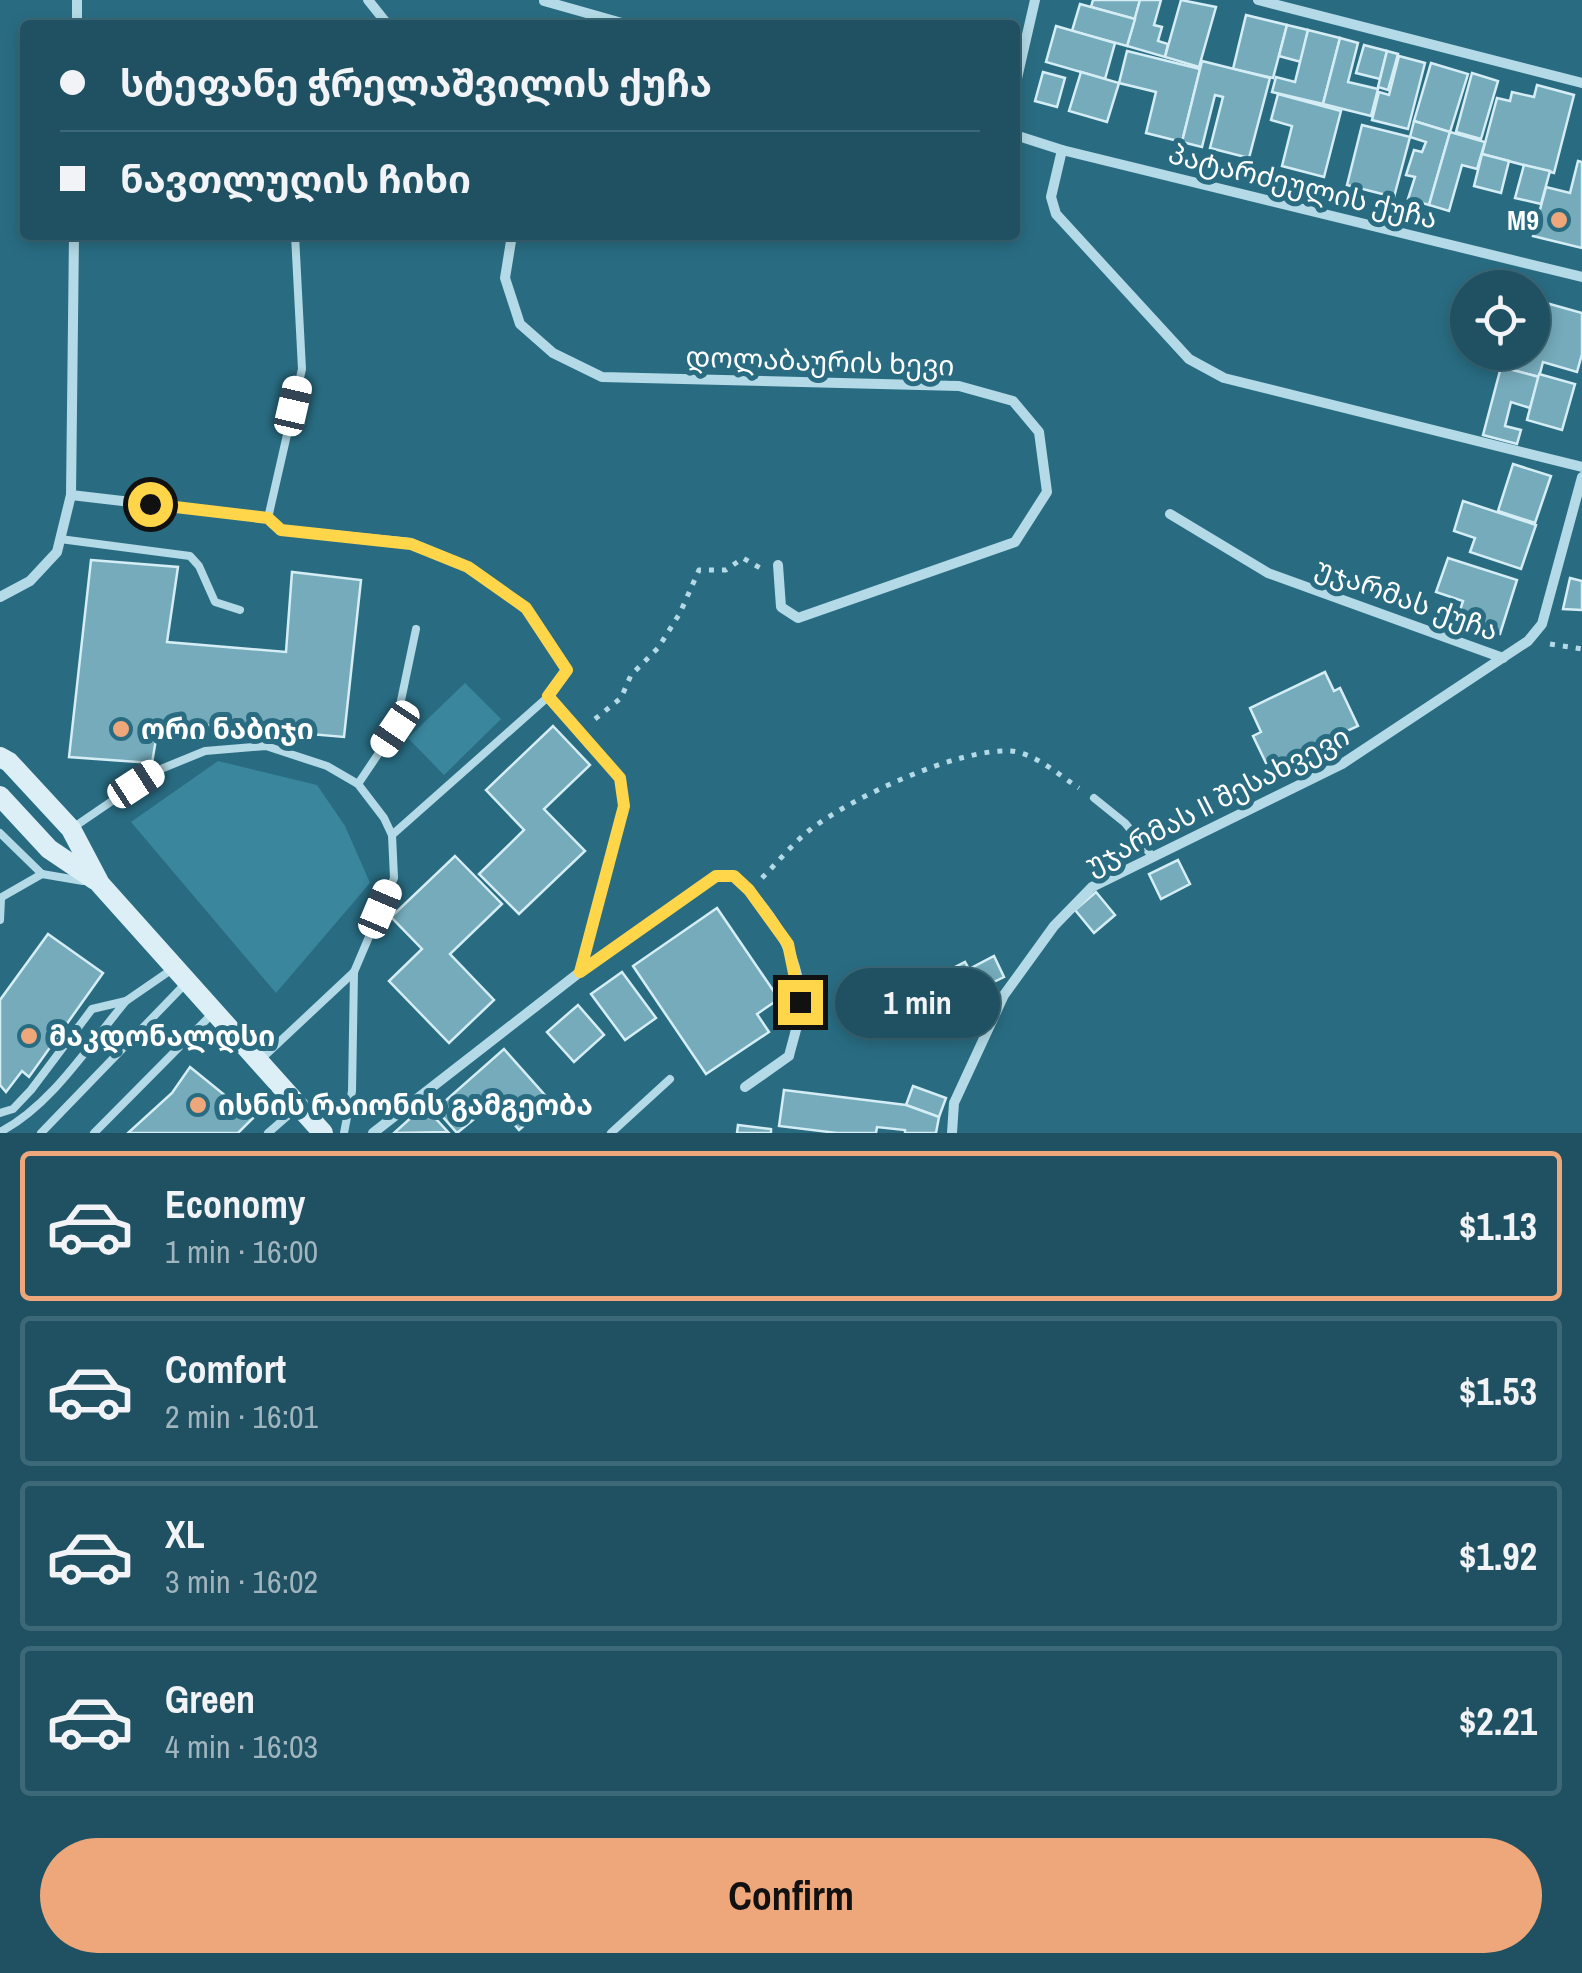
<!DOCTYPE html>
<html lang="en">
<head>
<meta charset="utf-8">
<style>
	:root { --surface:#1f5162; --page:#275768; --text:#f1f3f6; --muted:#a1b5be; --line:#3c6877; --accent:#eda77a }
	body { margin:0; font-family:"Archivo Narrow","Noto Sans Georgian",sans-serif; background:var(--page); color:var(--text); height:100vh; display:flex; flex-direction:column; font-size:38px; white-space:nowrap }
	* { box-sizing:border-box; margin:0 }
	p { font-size:32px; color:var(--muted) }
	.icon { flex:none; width:55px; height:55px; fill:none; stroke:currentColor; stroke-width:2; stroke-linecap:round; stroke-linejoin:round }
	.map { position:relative; height:1133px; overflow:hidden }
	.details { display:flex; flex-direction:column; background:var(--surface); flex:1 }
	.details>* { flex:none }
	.top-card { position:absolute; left:20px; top:20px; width:1000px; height:220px; border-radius:10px; box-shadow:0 5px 15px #0003,0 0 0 2px var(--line); display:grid; align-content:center; height:220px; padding:0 40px; background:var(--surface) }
	.fabs { position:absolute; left:1450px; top:270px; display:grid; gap:20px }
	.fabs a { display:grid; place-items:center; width:100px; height:100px; border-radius:50%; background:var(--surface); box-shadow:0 5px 15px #0003,0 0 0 2px var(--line); font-size:50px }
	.end { position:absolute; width:45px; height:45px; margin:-22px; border:12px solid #ffd54a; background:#111; box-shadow:0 0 0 5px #111 }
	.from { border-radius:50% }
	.bubble { position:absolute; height:70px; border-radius:35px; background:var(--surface); box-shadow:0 5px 15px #0003,0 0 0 2px var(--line); font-size:32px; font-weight:700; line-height:70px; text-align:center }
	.car { position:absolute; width:30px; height:60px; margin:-30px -15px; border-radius:12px; box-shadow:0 0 8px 2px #0007; background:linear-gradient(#fff 24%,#345 0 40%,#fff 0 76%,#345 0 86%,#fff 0) }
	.top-card b { display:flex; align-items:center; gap:35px; height:95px; font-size:38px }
	.top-card b+b { border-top:2px solid var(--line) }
	.top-card i { width:25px; height:25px; background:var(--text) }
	ul { padding:18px 0 0; list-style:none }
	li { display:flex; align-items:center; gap:30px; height:150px; margin:0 20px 15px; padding:0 20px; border:5px solid var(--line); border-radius:10px }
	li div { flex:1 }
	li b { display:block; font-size:38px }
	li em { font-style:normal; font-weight:700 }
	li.current { border-color:var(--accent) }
	li>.icon { width:90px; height:90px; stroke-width:1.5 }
	.button { display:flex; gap:20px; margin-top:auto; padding:20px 40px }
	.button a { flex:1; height:115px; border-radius:60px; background:var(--accent); color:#111; font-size:40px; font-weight:700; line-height:115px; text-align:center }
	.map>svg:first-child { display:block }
	.green { fill:#3a869d }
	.building { fill:#75abbb; stroke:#d5eef5; stroke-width:2.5 }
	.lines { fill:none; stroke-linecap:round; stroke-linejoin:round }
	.path { stroke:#b3dae6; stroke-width:5; stroke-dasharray:5 8; stroke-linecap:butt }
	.service { stroke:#b3dae6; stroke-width:8 }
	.minor { stroke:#b3dae6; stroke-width:10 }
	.secondary { stroke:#dceff6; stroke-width:20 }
	.route { stroke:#ffd54a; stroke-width:12 }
	.poi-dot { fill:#eda77a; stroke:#296c82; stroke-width:4 }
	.labels { text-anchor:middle; stroke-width:10; stroke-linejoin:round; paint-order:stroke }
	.street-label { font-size:28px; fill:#fff; stroke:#296c82 }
	.poi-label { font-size:28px; font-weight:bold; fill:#fff; stroke:#296c82; text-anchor:start }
</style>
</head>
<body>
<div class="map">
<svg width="1582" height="1133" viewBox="0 0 1582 1133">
	<rect width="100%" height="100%" fill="#296c82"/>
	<g class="green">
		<polygon points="465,683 501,719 444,775 408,738"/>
		<polygon points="218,761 317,785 345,826 370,883 276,993 131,822"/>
	</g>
	<g class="building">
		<polygon points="1093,0 1140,0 1135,19 1091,7"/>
		<polygon points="1140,0 1161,0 1154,25 1162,27 1158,41 1168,44 1165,57 1127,46"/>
		<polygon points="1181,0 1216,7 1199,67 1165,57"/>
		<polygon points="1080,4 1135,19 1127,46 1072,31"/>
		<polygon points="1246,15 1287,25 1273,78 1233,69"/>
		<polygon points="1287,25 1308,30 1301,62 1279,56"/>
		<polygon points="1056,26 1115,43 1105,79 1046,62"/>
		<polygon points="1308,30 1340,38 1323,104 1272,92 1276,77 1295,82"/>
		<polygon points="1340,38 1358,43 1348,82 1378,89 1371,116 1323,104"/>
		<polygon points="1364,45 1387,51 1380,79 1356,73"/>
		<polygon points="1127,51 1200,69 1182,142 1146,133 1156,92 1119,83"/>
		<polygon points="1387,51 1398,54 1388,90 1378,87"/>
		<polygon points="1399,56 1425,63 1408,129 1372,120 1379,92 1389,95"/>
		<polygon points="1202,61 1270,78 1249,158 1210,148 1223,97 1215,95 1202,147 1182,142"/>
		<polygon points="1431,63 1468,74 1450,132 1414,121"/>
		<polygon points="1043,72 1065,78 1057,107 1035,101"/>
		<polygon points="1081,72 1119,83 1107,122 1069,111"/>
		<polygon points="1472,73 1498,81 1481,139 1456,132"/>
		<polygon points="1537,85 1574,95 1554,173 1482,154 1497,98 1510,101 1512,92 1534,97"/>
		<polygon points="1278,94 1341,111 1324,177 1282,166 1292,126 1271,120"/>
		<polygon points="1414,121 1450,132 1429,205 1408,199 1415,177 1406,175 1414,150 1422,152 1426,142 1410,137"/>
		<polygon points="1362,125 1410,137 1394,197 1347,185"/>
		<polygon points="1450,132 1485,142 1477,169 1462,165 1449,211 1429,205"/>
		<polygon points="1482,154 1509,161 1501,193 1474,186"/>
		<polygon points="1578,161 1582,162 1582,248 1533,236 1546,187 1570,193"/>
		<polygon points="1524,165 1550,171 1541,204 1515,198"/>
		<polygon points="1532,299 1582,313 1582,354 1577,372 1543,362 1539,377 1501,367 1505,352 1532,352"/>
		<polygon points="1501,367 1539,377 1530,408 1511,402 1505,426 1521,430 1517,444 1483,435"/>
		<polygon points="1539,374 1575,384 1562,430 1527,420"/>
		<polygon points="1513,464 1551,476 1535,523 1498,511"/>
		<polygon points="1463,501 1536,525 1521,569 1470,552 1475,538 1454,531"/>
		<polygon points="1448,558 1517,580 1500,634 1457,620 1463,601 1436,592"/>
		<polygon points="91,560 178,567 167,642 286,652 292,572 361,580 344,737 159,721 152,763 69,757"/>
		<polygon points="1570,578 1582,581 1582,610 1563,609"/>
		<polygon points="1325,672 1334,691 1340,688 1358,726 1276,764 1274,759 1266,763 1253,736 1261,732 1250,708"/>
		<polygon points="553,726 590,765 544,809 585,851 519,914 479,874 524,830 486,790"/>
		<polygon points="455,856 502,904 450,954 494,1000 449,1043 389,981 422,949 391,917"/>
		<polygon points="1178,860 1190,884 1161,899 1149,874"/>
		<polygon points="1096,892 1115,915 1094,933 1075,910"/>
		<polygon points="717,908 779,999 757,1014 769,1032 706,1074 633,966"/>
		<polygon points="48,934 103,973 29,1077 22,1071 6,1092 0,1085 0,1000"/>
		<polygon points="994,956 1004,977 961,998 970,1017 942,1031 926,999 921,1002 914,988 965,962 969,969"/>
		<polygon points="622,972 656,1018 625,1040 591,994"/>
		<polygon points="578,1005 604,1035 574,1062 547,1032"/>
		<polygon points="504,1049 551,1102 519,1130 495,1102 457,1133 436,1109"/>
		<polygon points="190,1067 253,1118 238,1133 128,1133 172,1093"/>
		<polygon points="913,1086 946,1098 939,1117 906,1105"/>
		<polygon points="784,1090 906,1105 939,1117 936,1133 905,1133 905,1130 877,1127 876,1133 837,1133 779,1126"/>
		<polygon points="424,1106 448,1132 394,1133"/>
		<polygon points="738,1125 771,1129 771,1133 737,1133"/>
	</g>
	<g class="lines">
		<g class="path">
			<polyline points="1550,644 1582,649"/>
			<polyline points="595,719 621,698 631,675 658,648 680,613 699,570 726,570 743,558 760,568"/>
			<path d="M762,878c16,-16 31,-35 49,-49 42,-32 147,-81 200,-78 24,2 49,25 68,37"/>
		</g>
		<g class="service">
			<polyline points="268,518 302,369 295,235"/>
			<polyline points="60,539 190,556 199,566 215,602 240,610"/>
			<polyline points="358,784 395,729 416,629"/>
			<polyline points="1094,798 1125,823 1152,856"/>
			<polyline points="71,829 156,771 205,751 266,746 327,766 358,784 384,818 392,835 394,878 354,972 352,1091 344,1133"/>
			<polyline points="0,833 42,874 83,881"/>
			<polyline points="392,835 549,696"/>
			<polyline points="0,898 42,874"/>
			<polyline points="0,920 1,899"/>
			<polyline points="259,1061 354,972"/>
			<polyline points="0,1113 13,1109 31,1090 92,1009 126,1001 171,970"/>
			<path d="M0,1132c52,-27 89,-87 126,-131"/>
			<polyline points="41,1133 187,982"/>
			<polyline points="94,1133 214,1012"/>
			<polyline points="268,1133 299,1106"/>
			<polyline points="611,1133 670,1079"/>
		</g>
		<g class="minor">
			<polyline points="368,0 388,25"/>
			<polyline points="1258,0 1582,83"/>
			<polyline points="544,1 629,25"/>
			<polyline points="77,25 77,0"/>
			<polyline points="1015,87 1035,0"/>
			<polyline points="1015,135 1062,150 1582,277"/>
			<polyline points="1062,150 1051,197 1056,214 1189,359 1224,378 1582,467"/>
			<polyline points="512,235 505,278 520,324 553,353 602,377 959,386 1013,401 1039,432 1047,492 1015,542 798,618 781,607 778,565"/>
			<polyline points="71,495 268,518 281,530 411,543 469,567 526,608 567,671 549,696 620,778 624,806 580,972"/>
			<polyline points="1170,514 1268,573 1503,658"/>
			<polyline points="0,597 30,581 57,552 71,495 74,235"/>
			<path d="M373,1133l207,-161 136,-96h18c35,32 65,76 66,124 1,18 -7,39 -11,56l-44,31"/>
			<polyline points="952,1133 954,1103 1004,995 1054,926 1092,887 1342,764 1528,641 1542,624 1582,477"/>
		</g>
		<g class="secondary">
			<polyline points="0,757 9,762 71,829 100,884 323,1133"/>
			<polyline points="0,796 49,849 95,880"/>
		</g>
	</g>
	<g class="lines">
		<polyline class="route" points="150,504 268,518 281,530 411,544 468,567 526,608 567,670 548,696 620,778 624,806 580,972 716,876 734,876 749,890 788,944 800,1002"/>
	</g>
	<g class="poi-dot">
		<circle cx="1559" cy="220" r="10"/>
		<circle cx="121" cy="729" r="10"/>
		<circle cx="29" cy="1036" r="10"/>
		<circle cx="198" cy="1105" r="10"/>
	</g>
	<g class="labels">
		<g class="street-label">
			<text transform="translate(1303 186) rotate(14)" y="10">პატარძეულის ქუჩა</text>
			<text transform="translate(820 361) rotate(2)" y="10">დოლაბაურის ხევი</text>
			<text transform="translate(1407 599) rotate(20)" y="10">უჯარმას ქუჩა</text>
			<text transform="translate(1217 800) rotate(-27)" y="10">უჯარმას II შესახვევი</text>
		</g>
		<g class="poi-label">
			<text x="1539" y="230" text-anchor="end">M9</text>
			<text x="141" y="739">ორი ნაბიჯი</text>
			<text x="49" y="1046">მაკდონალდსი</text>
			<text x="218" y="1115">ისნის რაიონის გამგეობა</text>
		</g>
	</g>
</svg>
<div class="fabs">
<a><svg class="icon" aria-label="locate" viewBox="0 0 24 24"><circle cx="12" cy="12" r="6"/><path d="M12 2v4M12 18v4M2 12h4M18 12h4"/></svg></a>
</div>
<i class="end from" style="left:150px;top:504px"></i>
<i class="end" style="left:800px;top:1002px"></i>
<div class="bubble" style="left:835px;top:968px;width:165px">1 min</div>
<i class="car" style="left:293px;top:406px;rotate:13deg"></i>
<i class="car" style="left:395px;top:729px;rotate:214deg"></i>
<i class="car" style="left:136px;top:784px;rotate:57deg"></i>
<i class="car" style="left:380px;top:909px;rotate:23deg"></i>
<div class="top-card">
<b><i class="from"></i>სტეფანე ჭრელაშვილის ქუჩა</b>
<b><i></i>ნავთლუღის ჩიხი</b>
</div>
</div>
<section class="details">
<ul>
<li class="current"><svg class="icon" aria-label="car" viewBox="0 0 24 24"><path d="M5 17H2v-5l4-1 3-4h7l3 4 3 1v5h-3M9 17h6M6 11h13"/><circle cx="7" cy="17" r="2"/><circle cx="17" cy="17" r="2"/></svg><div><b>Economy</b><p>1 min · 16:00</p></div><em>$1.13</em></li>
<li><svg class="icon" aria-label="car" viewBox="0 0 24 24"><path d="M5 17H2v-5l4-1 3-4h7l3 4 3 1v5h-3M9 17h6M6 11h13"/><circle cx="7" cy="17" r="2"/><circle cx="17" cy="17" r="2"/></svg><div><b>Comfort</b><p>2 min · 16:01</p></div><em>$1.53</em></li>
<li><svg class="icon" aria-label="car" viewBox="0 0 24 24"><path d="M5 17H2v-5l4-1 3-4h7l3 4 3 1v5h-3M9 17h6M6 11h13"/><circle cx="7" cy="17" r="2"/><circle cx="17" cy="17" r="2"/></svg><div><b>XL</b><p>3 min · 16:02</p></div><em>$1.92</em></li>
<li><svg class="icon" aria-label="car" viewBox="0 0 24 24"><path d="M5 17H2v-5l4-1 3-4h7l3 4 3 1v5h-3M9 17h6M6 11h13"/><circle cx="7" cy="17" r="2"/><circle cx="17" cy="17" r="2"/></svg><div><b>Green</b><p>4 min · 16:03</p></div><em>$2.21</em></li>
</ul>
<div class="button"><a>Confirm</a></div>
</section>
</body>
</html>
